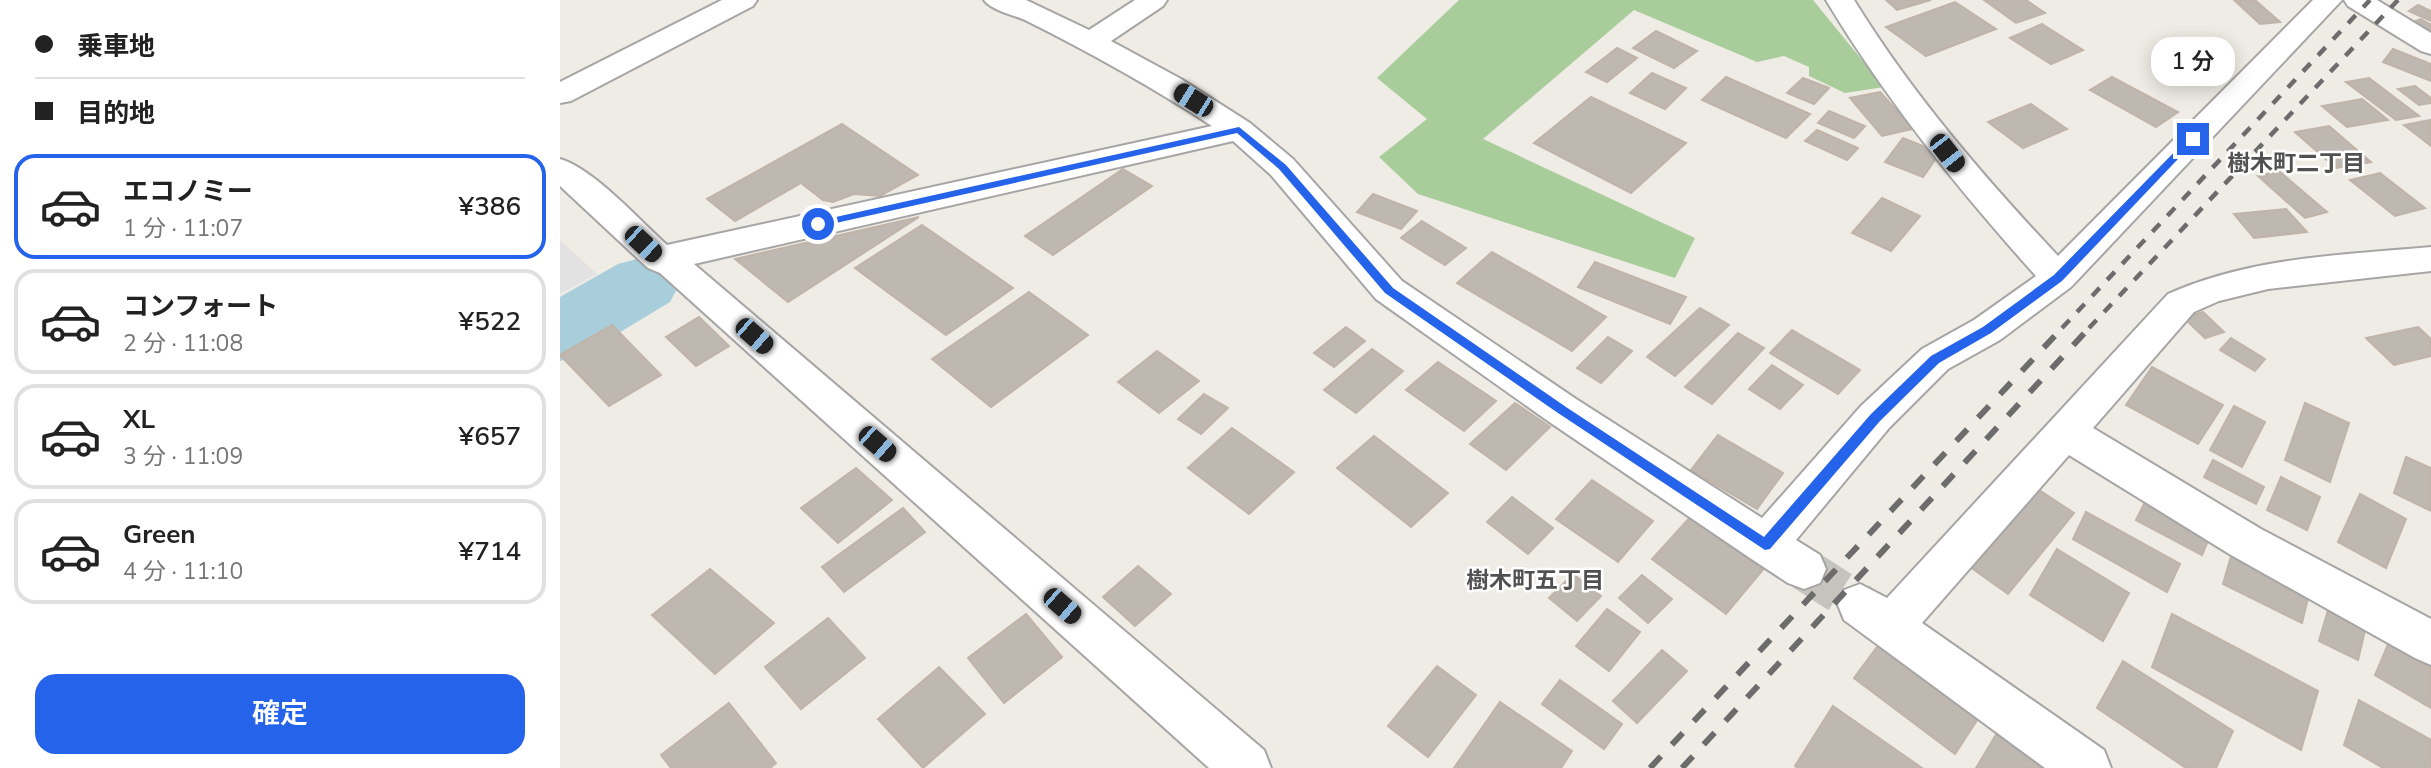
<!DOCTYPE html>
<html lang="ja">
<head>
<meta charset="utf-8">
<style>
	:root { --surface:#fff; --page:#f2f2f2; --text:#222; --muted:#767676; --line:#e0e0e0; --accent:#2563eb }
	body { margin:0; font-family:"Nunito Sans","Noto Sans JP",sans-serif; background:var(--page); color:var(--text); height:100vh; display:flex; flex-direction:column; font-size:26px; white-space:nowrap }
	* { box-sizing:border-box; margin:0 }
	p { font-size:23px; color:var(--muted) }
	.icon { flex:none; width:38px; height:38px; fill:none; stroke:currentColor; stroke-width:2; stroke-linecap:round; stroke-linejoin:round }
	.map { position:relative; flex:1; overflow:hidden }
	.panel { display:flex; flex-direction:column; background:var(--surface); width:560px }
	.panel>* { flex:none }
	.top-card { display:grid; align-content:center; height:154px; padding:0 35px; background:var(--surface) }
	.end { position:absolute; width:32px; height:32px; margin:-16px; border:9px solid #2563eb; background:#fff; box-shadow:0 0 0 4px #fff }
	.from { border-radius:50% }
	.bubble { position:absolute; height:49px; border-radius:21px; background:var(--surface); box-shadow:0 4px 18px #0003; font-size:23px; font-weight:600; line-height:49px; text-align:center }
	.car { position:absolute; width:21px; height:42px; margin:-21px -10px; border-radius:9px; box-shadow:0 0 5px 2px #0007; background:linear-gradient(#222 24%,#8ab4d8 0 40%,#222 0 76%,#8ab4d8 0 86%,#222 0) }
	.top-card b { display:flex; align-items:center; gap:24px; height:66px; font-size:26px }
	.top-card b+b { border-top:2px solid var(--line) }
	.top-card i { width:18px; height:18px; background:var(--text) }
	ul { padding:0; list-style:none }
	li { display:flex; align-items:center; gap:21px; height:105px; margin:0 14px 10px; padding:0 21px; border:4px solid var(--line); border-radius:21px }
	li div { flex:1 }
	li b { display:block; font-size:26px }
	li em { font-style:normal; font-weight:600 }
	li.selected { border-color:var(--accent) }
	li>.icon { width:63px; height:63px; stroke-width:1.5 }
	.cta { display:flex; gap:14px; margin-top:auto; padding:14px 35px }
	.cta a { flex:1; height:80px; border-radius:21px; background:var(--accent); color:#fff; font-size:28px; font-weight:600; line-height:80px; text-align:center }
	main { display:flex; flex:1; min-height:0 }
	.map>svg:first-child { display:block }
	.forest { fill:#a9cc9b }
	.parking { fill:#e2e2e2 }
	.lines { fill:none; stroke-linecap:round; stroke-linejoin:round }
	.river { fill:#a7ceda; fill-rule:evenodd }
	.building { fill:#bfb8b1; stroke:#c0b3a8; stroke-width:2 }
	.minor-tunnel { stroke:#c5c3bd; stroke-width:43; stroke-dasharray:43 21; stroke-linecap:butt }
	.minor-casing { stroke:#a5a5a5; stroke-width:4 }
	.minor { fill:#fff; fill-rule:evenodd }
	.rail-far1 { stroke:#6c6c6c; stroke-width:4.5; stroke-dasharray:11 11; stroke-linecap:butt }
	.rail { stroke:#6c6c6c; stroke-width:6; stroke-dasharray:16 16; stroke-linecap:butt }
	.route { fill:#2563eb }
	.labels { text-anchor:middle; stroke-width:5; stroke-linejoin:round; paint-order:stroke }
	.neighbourhood-label { font-size:23px; font-weight:bold; fill:#515151; stroke:#fff }
</style>
</head>
<body>
<main>
<section class="panel">
<div class="top-card">
<b><i class="from"></i>乗車地</b>
<b><i></i>目的地</b>
</div>
<ul>
<li class="selected"><svg class="icon" aria-label="car" viewBox="0 0 24 24"><path d="M5 17H2v-5l4-1 3-4h7l3 4 3 1v5h-3M9 17h6M6 11h13"/><circle cx="7" cy="17" r="2"/><circle cx="17" cy="17" r="2"/></svg><div><b>エコノミー</b><p>1 分 · 11:07</p></div><em>¥386</em></li>
<li><svg class="icon" aria-label="car" viewBox="0 0 24 24"><path d="M5 17H2v-5l4-1 3-4h7l3 4 3 1v5h-3M9 17h6M6 11h13"/><circle cx="7" cy="17" r="2"/><circle cx="17" cy="17" r="2"/></svg><div><b>コンフォート</b><p>2 分 · 11:08</p></div><em>¥522</em></li>
<li><svg class="icon" aria-label="car" viewBox="0 0 24 24"><path d="M5 17H2v-5l4-1 3-4h7l3 4 3 1v5h-3M9 17h6M6 11h13"/><circle cx="7" cy="17" r="2"/><circle cx="17" cy="17" r="2"/></svg><div><b>XL</b><p>3 分 · 11:09</p></div><em>¥657</em></li>
<li><svg class="icon" aria-label="car" viewBox="0 0 24 24"><path d="M5 17H2v-5l4-1 3-4h7l3 4 3 1v5h-3M9 17h6M6 11h13"/><circle cx="7" cy="17" r="2"/><circle cx="17" cy="17" r="2"/></svg><div><b>Green</b><p>4 分 · 11:10</p></div><em>¥714</em></li>
</ul>
<div class="cta"><a>確定</a></div>
</section>
<div class="map">
<svg width="1871" height="768" viewBox="0 0 1871 768">
	<rect width="100%" height="100%" fill="#efece5"/>
	<polygon class="forest" points="899,0 1253,0 1324,87 1285,93 1249,76 1249,67 1224,56 1197,62 1074,10 923,139 1135,238 1115,278 858,194 819,157 867,119 817,78"/>
	<polygon class="parking" points="0,240 37,274 0,294"/>
	<g class="lines">
		<polygon class="river" points="84,257 110,264 120,283 110,302 27,352 0,361 0,297 58,264"/>
	</g>
	<g class="building">
		<polygon points="1326,0 1371,0 1337,10"/>
		<polygon points="1424,0 1466,0 1485,13 1456,23"/>
		<polygon points="1674,0 1695,0 1720,22 1700,24"/>
		<polygon points="1395,2 1436,29 1366,56 1326,27"/>
		<polygon points="1858,5 1871,11 1871,21 1849,11"/>
		<polygon points="1861,19 1871,25 1871,35 1850,23"/>
		<polygon points="1482,24 1523,50 1491,64 1450,38"/>
		<polygon points="1096,31 1137,51 1114,68 1073,48"/>
		<polygon points="1057,48 1077,58 1047,82 1026,72"/>
		<polygon points="1833,49 1871,64 1871,81 1823,62"/>
		<polygon points="1092,73 1126,88 1105,109 1070,93"/>
		<polygon points="1166,77 1250,114 1226,138 1142,100"/>
		<polygon points="1552,77 1618,112 1596,127 1530,90"/>
		<polygon points="1243,78 1269,88 1254,104 1227,93"/>
		<polygon points="1809,78 1859,116 1836,120 1786,82"/>
		<polygon points="1855,86 1871,98 1871,103 1859,105 1838,89"/>
		<polygon points="1320,92 1353,129 1322,136 1290,98"/>
		<polygon points="1031,97 1126,143 1071,193 974,143"/>
		<polygon points="1802,99 1828,120 1787,127 1762,106"/>
		<polygon points="1471,104 1507,129 1463,148 1428,122"/>
		<polygon points="1269,111 1305,126 1294,138 1258,123"/>
		<polygon points="1870,120 1871,146 1844,125"/>
		<polygon points="282,124 358,175 320,196 294,194 273,202 263,200 241,183 175,221 147,199"/>
		<polygon points="1769,126 1811,162 1776,168 1735,132"/>
		<polygon points="1257,130 1298,148 1287,160 1245,141"/>
		<polygon points="1343,138 1380,153 1363,177 1325,162"/>
		<polygon points="563,169 592,186 493,255 465,236"/>
		<polygon points="1719,171 1767,212 1745,218 1698,176"/>
		<polygon points="1820,173 1865,208 1835,216 1790,180"/>
		<polygon points="813,194 857,211 841,229 797,212"/>
		<polygon points="1322,198 1360,216 1331,251 1292,233"/>
		<polygon points="1726,209 1747,232 1694,238 1674,214"/>
		<polygon points="359,217 228,302 175,259"/>
		<polygon points="862,221 906,248 885,265 841,238"/>
		<polygon points="362,225 453,288 386,335 295,268"/>
		<polygon points="932,252 1046,317 1012,351 897,283"/>
		<polygon points="1035,262 1126,297 1110,324 1018,287"/>
		<polygon points="469,292 528,335 431,407 372,359"/>
		<polygon points="1140,308 1169,325 1115,376 1087,357"/>
		<polygon points="1643,312 1664,332 1645,338 1624,318"/>
		<polygon points="139,317 169,346 136,366 106,337"/>
		<polygon points="52,325 101,375 49,406 0,355"/>
		<polygon points="786,327 805,341 774,367 754,353"/>
		<polygon points="1858,327 1871,339 1871,356 1834,365 1806,338"/>
		<polygon points="1232,330 1300,370 1278,394 1210,353"/>
		<polygon points="1178,333 1204,348 1152,404 1125,387"/>
		<polygon points="1048,337 1072,351 1041,383 1017,368"/>
		<polygon points="1671,338 1705,359 1695,371 1660,350"/>
		<polygon points="812,349 843,371 796,413 764,390"/>
		<polygon points="597,351 639,381 599,413 558,382"/>
		<polygon points="878,362 936,401 904,431 846,390"/>
		<polygon points="1212,365 1243,385 1220,409 1189,389"/>
		<polygon points="1592,367 1663,405 1638,444 1566,405"/>
		<polygon points="644,394 668,408 641,434 618,419"/>
		<polygon points="955,403 990,427 946,470 910,444"/>
		<polygon points="1745,403 1789,423 1770,482 1725,460"/>
		<polygon points="1674,406 1705,422 1682,467 1650,450"/>
		<polygon points="672,428 734,472 689,514 628,468"/>
		<polygon points="1158,435 1223,473 1197,509 1131,470"/>
		<polygon points="814,436 888,493 851,527 777,468"/>
		<polygon points="1846,457 1871,468 1871,511 1834,493"/>
		<polygon points="1653,460 1704,487 1696,504 1644,477"/>
		<polygon points="296,468 332,500 278,543 241,508"/>
		<polygon points="1721,477 1760,497 1747,530 1707,510"/>
		<polygon points="1032,480 1093,521 1058,562 996,519"/>
		<polygon points="1473,486 1514,513 1448,594 1406,564"/>
		<polygon points="1800,494 1846,519 1826,568 1778,542"/>
		<polygon points="952,497 993,528 968,554 927,522"/>
		<polygon points="1585,502 1650,536 1642,555 1576,520"/>
		<polygon points="343,508 365,532 284,592 262,567"/>
		<polygon points="1526,512 1620,564 1607,592 1513,539"/>
		<polygon points="1133,514 1206,566 1166,614 1092,559"/>
		<polygon points="1497,549 1569,593 1543,641 1470,595"/>
		<polygon points="1672,553 1750,590 1742,623 1663,584"/>
		<polygon points="578,566 611,594 575,626 543,597"/>
		<polygon points="150,569 214,623 155,674 92,615"/>
		<polygon points="1013,574 1041,596 1017,621 989,598"/>
		<polygon points="1082,575 1112,599 1088,623 1059,598"/>
		<polygon points="1770,603 1807,622 1798,660 1759,641"/>
		<polygon points="1047,609 1080,632 1049,671 1016,646"/>
		<polygon points="466,614 502,657 444,703 408,658"/>
		<polygon points="1612,614 1758,691 1741,750 1592,667"/>
		<polygon points="268,618 305,658 241,709 205,667"/>
		<polygon points="1323,639 1423,711 1395,754 1294,678"/>
		<polygon points="1829,642 1871,667 1871,708 1815,675"/>
		<polygon points="1102,650 1127,671 1077,723 1053,701"/>
		<polygon points="1563,661 1673,731 1656,768 1626,768 1537,708"/>
		<polygon points="877,666 916,695 868,757 828,726"/>
		<polygon points="379,667 425,714 363,768 318,719"/>
		<polygon points="1000,680 1062,724 1044,749 982,704"/>
		<polygon points="1799,700 1871,740 1871,768 1823,768 1784,745"/>
		<polygon points="940,702 1012,751 1001,768 894,768"/>
		<polygon points="169,703 216,763 210,768 111,768 101,755"/>
		<polygon points="1273,706 1362,768 1238,768 1235,766"/>
		<polygon points="1443,723 1508,768 1416,768"/>
	</g>
	<g class="lines">
		<polyline class="minor-tunnel" points="1244,569 1300,605"/>
		<defs>
			<g id="minor">
				<polygon points="162,0 197,0 193,6 11,101 0,103 0,82"/>
				<path d="M424,0h42l63,30 46,-30h32l-4,6 -52,35 70,38 69,44 43,36 109,122 174,118 186,119 99,-112 61,-57 52,-29 62,-44c-78,-87 -150,-176 -210,-276h28c58,94 129,176 204,256l255,-256h29l-271,287 -71,53 -52,29 -59,59 -93,112 24,15 6,14 -6,14 -16,6 -16,-6 -38,-25 -202,-137 -172,-122 -105,-124 -38,-34 -539,123 570,486 7,18h-62l-549,-495 -12,-5 -88,-82v-27c34,10 79,61 107,86l545,-119c-60,-39 -121,-73 -185,-105 -12,-6 -35,-10 -43,-21z"/>
				<polygon points="1784,0 1817,0 1871,33 1871,54 1861,51 1788,6"/>
				<path d="M1871,247v24l-163,18 -49,12 -25,11 -101,116 168,101 170,90v46l-16,-7 -184,-103 -162,-100 -147,168 182,127 7,18h-66l-201,-148 -6,-15 6,-15 16,-6 27,14 281,-304c83,-37 174,-39 263,-47z"/>
			</g>
		</defs>
		<use href="#minor" class="minor-casing"/>
		<use href="#minor" class="minor"/>
		<g class="rail-far1">
			<polyline points="1502,328 1810,0"/>
			<polyline points="1529,328 1838,0"/>
		</g>
		<g class="rail">
			<polyline points="1090,768 1504,326"/>
			<polyline points="1122,768 1531,326"/>
		</g>
	</g>
	<polygon class="route" points="679,127 726,165 833,288 1006,407 1204,537 1311,414 1371,356 1423,327 1494,275 1629,137 1637,139 1502,281 1431,333 1379,363 1320,421 1210,549 1205,550 998,413 825,293 719,169 677,133 258,227 253,224 258,221"/>
	<g class="labels">
		<g class="neighbourhood-label">
			<text x="1736" y="171">樹木町二丁目</text>
			<text x="975" y="588">樹木町五丁目</text>
		</g>
	</g>
</svg>
<i class="end from" style="left:258px;top:224px"></i>
<i class="end" style="left:1633px;top:139px"></i>
<div class="bubble" style="left:1591px;top:37px;width:84px">1 分</div>
<i class="car" style="left:633px;top:100px;rotate:302deg"></i>
<i class="car" style="left:1387px;top:153px;rotate:142deg"></i>
<i class="car" style="left:83px;top:244px;rotate:133deg"></i>
<i class="car" style="left:194px;top:336px;rotate:131deg"></i>
<i class="car" style="left:317px;top:444px;rotate:131deg"></i>
<i class="car" style="left:502px;top:606px;rotate:131deg"></i>
</div>
</main>
</body>
</html>
